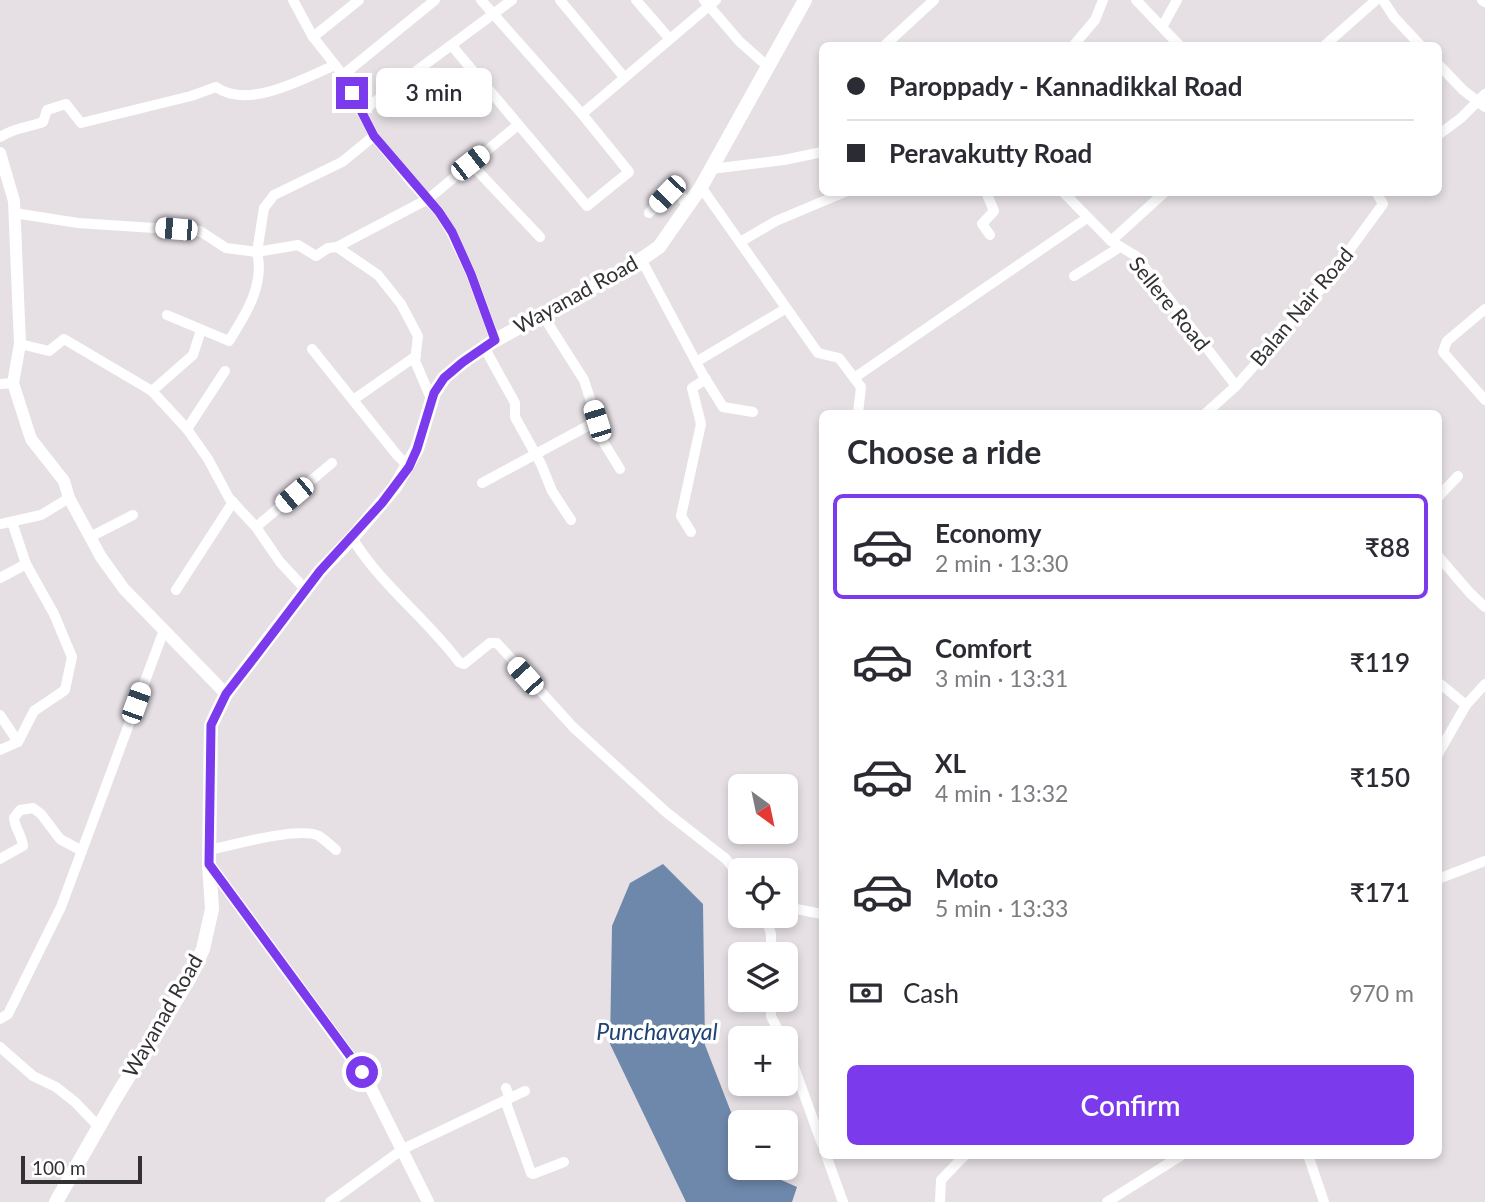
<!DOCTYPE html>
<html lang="en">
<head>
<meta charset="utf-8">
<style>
	:root { --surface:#fff; --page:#f2f2f3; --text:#2b2b33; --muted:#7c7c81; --line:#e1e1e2; --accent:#7c3aed }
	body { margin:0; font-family:Lato,sans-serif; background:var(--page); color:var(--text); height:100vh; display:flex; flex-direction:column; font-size:26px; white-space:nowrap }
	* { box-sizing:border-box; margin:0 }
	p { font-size:23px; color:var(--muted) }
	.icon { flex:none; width:38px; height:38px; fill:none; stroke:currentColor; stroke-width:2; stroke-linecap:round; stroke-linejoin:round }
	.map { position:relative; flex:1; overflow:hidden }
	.side { position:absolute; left:819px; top:410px; width:623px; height:749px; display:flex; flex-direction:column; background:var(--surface); border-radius:10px; box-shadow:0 4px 10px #0003 }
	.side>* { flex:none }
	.hud { position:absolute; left:819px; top:42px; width:623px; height:154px; border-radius:10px; box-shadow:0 4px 10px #0003; display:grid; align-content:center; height:154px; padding:0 28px; background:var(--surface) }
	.needle { width:46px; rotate:147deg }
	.buttons { position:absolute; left:728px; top:774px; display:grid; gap:14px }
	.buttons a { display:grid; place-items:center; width:70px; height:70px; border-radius:10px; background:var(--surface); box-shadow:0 4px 10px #0003; font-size:35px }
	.scale { position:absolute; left:21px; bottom:18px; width:121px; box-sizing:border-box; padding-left:7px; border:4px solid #343133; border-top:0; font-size:19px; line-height:24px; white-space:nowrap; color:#343133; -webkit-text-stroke:5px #fff; paint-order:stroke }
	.end { position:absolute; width:32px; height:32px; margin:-16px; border:9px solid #7c3aed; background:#fff; box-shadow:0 0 0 4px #fff }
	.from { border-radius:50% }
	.bubble { position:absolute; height:49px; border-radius:10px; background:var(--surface); box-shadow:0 4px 10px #0003; font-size:23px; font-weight:600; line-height:49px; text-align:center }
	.car { position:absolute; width:21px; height:42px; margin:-21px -10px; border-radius:9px; box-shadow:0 0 5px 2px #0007; background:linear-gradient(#fff 24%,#345 0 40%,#fff 0 76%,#345 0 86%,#fff 0) }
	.hud b { display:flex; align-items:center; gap:24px; height:66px; font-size:26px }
	.hud b+b { border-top:2px solid var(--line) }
	.hud i { width:18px; height:18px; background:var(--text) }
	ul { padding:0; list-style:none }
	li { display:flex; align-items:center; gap:21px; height:105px; margin:0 14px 10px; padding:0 14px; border:4px solid transparent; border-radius:10px }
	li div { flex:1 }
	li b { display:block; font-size:26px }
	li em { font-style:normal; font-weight:600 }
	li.current { border-color:var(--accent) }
	li>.icon { width:63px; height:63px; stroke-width:1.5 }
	h2 { padding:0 28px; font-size:32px; line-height:84px }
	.pay { display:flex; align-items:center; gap:18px; height:77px; padding:0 28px; font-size:26px }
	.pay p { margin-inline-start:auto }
	.action { display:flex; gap:14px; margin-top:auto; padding:14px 28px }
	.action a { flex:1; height:80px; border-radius:10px; background:var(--accent); color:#fff; font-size:28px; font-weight:600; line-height:80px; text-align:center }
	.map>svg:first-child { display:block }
	.water { fill:#6e88ab }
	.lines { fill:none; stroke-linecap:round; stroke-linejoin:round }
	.minor { stroke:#fff; stroke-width:10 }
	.major { stroke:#fff; stroke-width:12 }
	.highway { stroke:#fff; stroke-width:14 }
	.route { stroke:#7c3aed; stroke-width:9 }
	.labels { text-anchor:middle; stroke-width:7; stroke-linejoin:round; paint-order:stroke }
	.street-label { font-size:21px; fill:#343133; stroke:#fff }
	.water-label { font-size:23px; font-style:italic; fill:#1f4372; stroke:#fff }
</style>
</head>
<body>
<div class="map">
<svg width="1485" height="1202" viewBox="0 0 1485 1202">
	<rect width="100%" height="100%" fill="#e6e0e5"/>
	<polygon class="water" points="663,864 703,904 705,1045 731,1112 740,1150 740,1167 752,1167 797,1187 792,1202 686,1202 610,1044 612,926 630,883"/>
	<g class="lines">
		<g class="minor">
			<polyline points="293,0 313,37 343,75 374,136 413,184 439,212 451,232 471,274 495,340"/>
			<polyline points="560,0 624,77"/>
			<polyline points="636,0 669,38"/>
			<polyline points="704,0 739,41 767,66"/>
			<polyline points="1136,0 1180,46"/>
			<polyline points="1383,0 1394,17 1421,46"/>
			<polyline points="1482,0 1485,2"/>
			<polyline points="1162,27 1177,0"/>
			<polyline points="313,37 359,0"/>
			<polyline points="452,46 587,206 629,172 582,114 481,0"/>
			<polyline points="884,46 934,0"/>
			<polyline points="1073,46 1095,20 1103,0"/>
			<polyline points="1324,46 1376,0"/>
			<polyline points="1438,64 1463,90 1485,107"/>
			<polyline points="343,75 435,0"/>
			<polyline points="361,112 512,0"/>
			<polyline points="582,114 716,0"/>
			<polyline points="1438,135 1461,118 1485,94"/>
			<polyline points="374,136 342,162 274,195 264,208 257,252 298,245 316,256 328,248 337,247 378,275 401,304 418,336 415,361 432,401"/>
			<path d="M0,137c16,-10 26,-9 43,-15l4,-12 19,-6 15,19 110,-27 25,-9c32,23 87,-8 119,-22"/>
			<polyline points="470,163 540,237"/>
			<polyline points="711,169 784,160 822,152"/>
			<polyline points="701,187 818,353 839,358 861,387 858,413"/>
			<polyline points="986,192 994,211 982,224 990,235"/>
			<polyline points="1063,192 1111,241 1136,256 1236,386 1206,413"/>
			<path d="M14,213l64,10 122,8 26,17 31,4c8,33 -11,62 -28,89l-62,-26"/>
			<polyline points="649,213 667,194 679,191 687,207"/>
			<polyline points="1111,241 1165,192"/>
			<polyline points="740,242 776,221 845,192"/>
			<polyline points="337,247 428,199 518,125"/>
			<polyline points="641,259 703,375 723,407 753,412"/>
			<polyline points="1074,276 1120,247"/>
			<polyline points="1485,309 1447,341 1443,352 1485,400"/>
			<polyline points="542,314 584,380 604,443 620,469"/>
			<polyline points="20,344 49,351 64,339 152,391 193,355 201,330"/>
			<polyline points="484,347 515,403 515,417 541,464 552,491 571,520"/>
			<polyline points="312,349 397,455 409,467"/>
			<polyline points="696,362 785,309"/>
			<polyline points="225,371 187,429 208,459 229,498 256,527 280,562 306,590"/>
			<polyline points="854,378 1087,218"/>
			<polyline points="0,384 13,383"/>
			<polyline points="1236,386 1287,329 1293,319 1334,275 1337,267 1383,204 1376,192"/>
			<polyline points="152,391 187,429"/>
			<polyline points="353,400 416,356"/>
			<polyline points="482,483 597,421"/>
			<polyline points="1438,497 1458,476"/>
			<polyline points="12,522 26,564 54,614 72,657 65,690 34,711 18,742"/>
			<polyline points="0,524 41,515 69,498"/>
			<polyline points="256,527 332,463"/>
			<polyline points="691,532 681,516 701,424 692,388 706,379"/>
			<polyline points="90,537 133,515"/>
			<path d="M352,538c30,48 73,79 107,124l5,2 26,-21h7l76,84 93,85 60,47 14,18"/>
			<polyline points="1438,556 1470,593 1485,607"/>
			<polyline points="0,578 26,564"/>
			<polyline points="176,590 233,502"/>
			<polyline points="1438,682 1466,705"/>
			<polyline points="0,715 18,742 0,750"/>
			<polyline points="1438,754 1466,705 1485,684"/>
			<path d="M209,850c23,-5 91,-24 110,-14 6,4 12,10 17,14"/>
			<path d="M0,859l23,-13c-1,-11 -8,-17 -9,-28l6,-8 13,-2 8,6 19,25 22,12"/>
			<polyline points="1438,879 1485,861"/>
			<polyline points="786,907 822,914"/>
			<polyline points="765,915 771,934 771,954"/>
			<polyline points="771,999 771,1016 782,1038"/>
			<polyline points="0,1019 8,1014 61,907 164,630"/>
			<polyline points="786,1045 822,1144"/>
			<polyline points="0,1047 33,1076 56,1087 75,1102 99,1127"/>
			<polyline points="510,1098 525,1091"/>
			<polyline points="505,1100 531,1173 533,1174 564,1162"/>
			<polyline points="826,1155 843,1202"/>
			<polyline points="1308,1155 1324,1202"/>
			<polyline points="330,1202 403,1149 510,1098 506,1088"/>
			<polyline points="940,1202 941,1180 965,1155"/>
			<polyline points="1107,1202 1182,1155"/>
		</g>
		<g class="major">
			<polyline points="0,153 14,201 20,344 13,383 31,439 64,481 69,498 101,557 124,589 226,694"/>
			<polyline points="209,864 367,1080 428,1202"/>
		</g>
		<polyline class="highway" points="56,1202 116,1097 189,979 203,949 212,909 209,864 211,725 226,694 320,571 352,538 395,487 417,449 434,393 444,378 463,362 492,342 630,267 659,247 701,187 805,0"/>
	</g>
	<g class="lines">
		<polyline class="route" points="352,93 374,136 439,212 452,232 471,274 495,340 463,362 444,378 434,393 417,449 409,467 382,503 320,571 257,654 226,694 211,725 209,864 362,1072"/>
	</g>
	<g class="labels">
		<g class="street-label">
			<text transform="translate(576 295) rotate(-29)" y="7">Wayanad Road</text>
			<text transform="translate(1169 304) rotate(51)" y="7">Sellere Road</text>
			<text transform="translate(1302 307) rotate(-50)" y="7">Balan Nair Road</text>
			<text transform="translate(163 1016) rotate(-60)" y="7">Wayanad Road</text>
		</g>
		<g class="water-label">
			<text x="657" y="1040">Punchavayal</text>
		</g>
	</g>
</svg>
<div class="buttons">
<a><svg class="needle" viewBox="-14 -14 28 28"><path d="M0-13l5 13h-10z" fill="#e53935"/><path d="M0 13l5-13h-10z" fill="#7c7c81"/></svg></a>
<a><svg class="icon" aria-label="locate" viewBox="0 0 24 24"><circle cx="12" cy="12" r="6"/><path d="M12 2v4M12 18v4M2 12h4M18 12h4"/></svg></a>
<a><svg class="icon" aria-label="layers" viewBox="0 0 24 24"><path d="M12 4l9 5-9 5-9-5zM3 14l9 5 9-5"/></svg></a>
<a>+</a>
<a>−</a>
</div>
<div class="scale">100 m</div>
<i class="end from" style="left:362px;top:1072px"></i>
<i class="end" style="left:352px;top:93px"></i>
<div class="bubble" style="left:376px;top:68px;width:116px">3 min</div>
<i class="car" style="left:470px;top:163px;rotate:52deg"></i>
<i class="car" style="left:667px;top:194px;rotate:224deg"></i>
<i class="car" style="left:176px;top:229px;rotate:275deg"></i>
<i class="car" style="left:597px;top:421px;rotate:343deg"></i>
<i class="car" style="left:294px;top:495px;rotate:230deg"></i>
<i class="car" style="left:525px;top:676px;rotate:318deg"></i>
<i class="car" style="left:136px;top:703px;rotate:20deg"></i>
<div class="hud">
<b><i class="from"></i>Paroppady - Kannadikkal Road</b>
<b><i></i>Peravakutty Road</b>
</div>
<section class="side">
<h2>Choose a ride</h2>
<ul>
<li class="current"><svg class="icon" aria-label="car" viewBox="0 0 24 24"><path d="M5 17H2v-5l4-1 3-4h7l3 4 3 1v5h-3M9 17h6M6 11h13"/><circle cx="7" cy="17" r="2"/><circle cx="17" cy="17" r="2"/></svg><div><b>Economy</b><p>2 min · 13:30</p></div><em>₹88</em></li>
<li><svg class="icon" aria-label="car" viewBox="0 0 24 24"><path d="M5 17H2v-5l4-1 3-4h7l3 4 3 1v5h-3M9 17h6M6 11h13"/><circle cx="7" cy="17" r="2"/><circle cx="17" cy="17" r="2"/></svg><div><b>Comfort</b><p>3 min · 13:31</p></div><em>₹119</em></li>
<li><svg class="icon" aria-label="car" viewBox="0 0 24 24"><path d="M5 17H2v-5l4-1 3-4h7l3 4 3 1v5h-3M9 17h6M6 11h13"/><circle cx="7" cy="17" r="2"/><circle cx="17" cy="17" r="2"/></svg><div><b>XL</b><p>4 min · 13:32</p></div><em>₹150</em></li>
<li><svg class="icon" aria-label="car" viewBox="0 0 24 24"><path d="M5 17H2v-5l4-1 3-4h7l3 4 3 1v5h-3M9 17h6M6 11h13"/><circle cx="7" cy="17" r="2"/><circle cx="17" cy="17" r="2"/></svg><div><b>Moto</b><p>5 min · 13:33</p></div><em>₹171</em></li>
</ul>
<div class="pay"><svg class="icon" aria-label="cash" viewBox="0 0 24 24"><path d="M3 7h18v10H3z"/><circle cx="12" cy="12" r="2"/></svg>Cash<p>970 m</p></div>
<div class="action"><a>Confirm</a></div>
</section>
</div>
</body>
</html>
